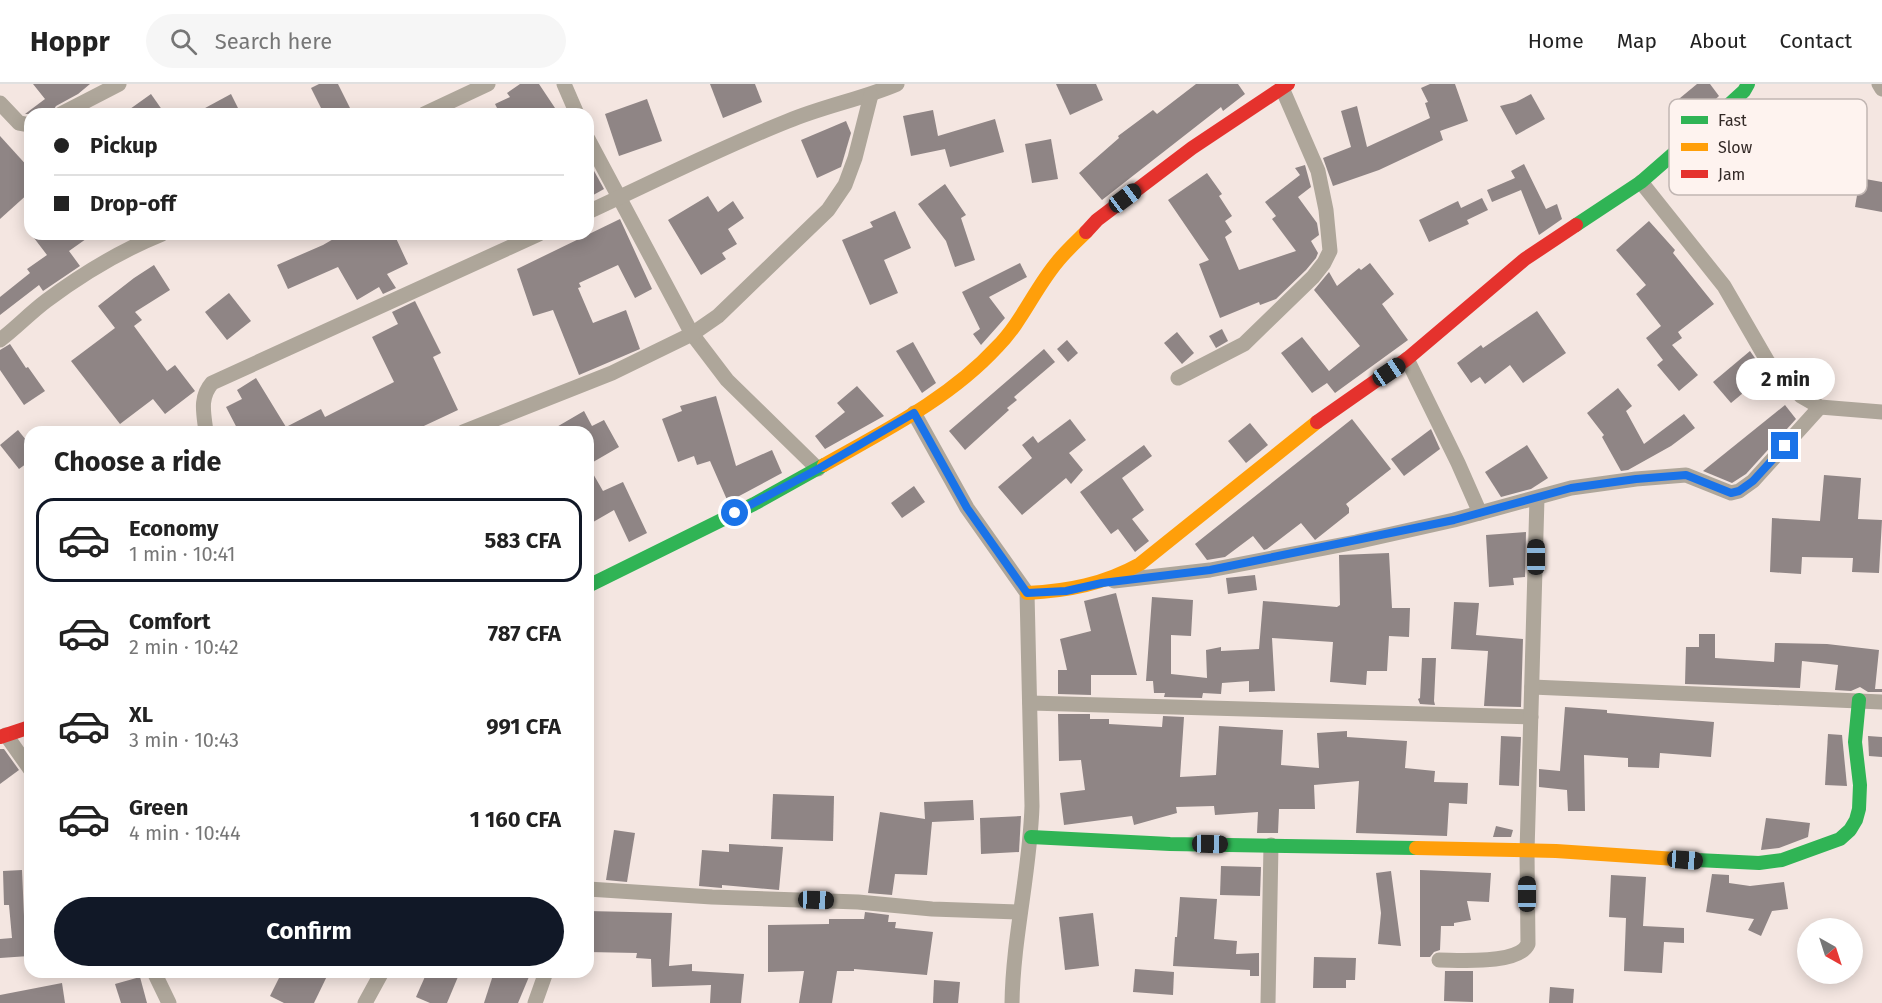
<!DOCTYPE html>
<html lang="en">
<head>
<meta charset="utf-8">
<style>
	:root { --surface:#fff; --page:#f6f6f6; --text:#222; --muted:#767676; --line:#e0e0e0; --accent:#111827 }
	body { margin:0; font-family:"Fira Sans",sans-serif; background:var(--page); color:var(--text); height:100vh; display:flex; flex-direction:column; font-size:22px; white-space:nowrap }
	* { box-sizing:border-box; margin:0 }
	p { font-size:20px; color:var(--muted) }
	.icon { flex:none; width:33px; height:33px; fill:none; stroke:currentColor; stroke-width:2; stroke-linecap:round; stroke-linejoin:round }
	.map { position:relative; flex:1; overflow:hidden }
	.drawer { position:absolute; left:24px; top:342px; width:570px; height:552px; display:flex; flex-direction:column; background:var(--surface); border-radius:18px; box-shadow:0 3px 15px #0003 }
	.drawer>* { flex:none }
	.banner { position:absolute; left:24px; top:24px; width:570px; height:132px; border-radius:18px; box-shadow:0 3px 15px #0003; display:grid; align-content:center; height:132px; padding:0 30px; background:var(--surface) }
	.needle { width:39px; rotate:141deg }
	.fabs { position:absolute; left:1797px; top:834px; display:grid; gap:12px }
	.fabs a { display:grid; place-items:center; width:66px; height:66px; border-radius:50%; background:var(--surface); box-shadow:0 3px 15px #0003; font-size:30px }
	.end { position:absolute; width:27px; height:27px; margin:-14px; border:8px solid #1a73e8; background:#fff; box-shadow:0 0 0 3px #fff }
	.from { border-radius:50% }
	.bubble { position:absolute; height:42px; border-radius:21px; background:var(--surface); box-shadow:0 3px 15px #0003; font-size:20px; font-weight:700; line-height:42px; text-align:center }
	.car { position:absolute; width:18px; height:36px; margin:-18px -9px; border-radius:8px; box-shadow:0 0 4px 2px #0007; background:linear-gradient(#222 24%,#8ab4d8 0 40%,#222 0 76%,#8ab4d8 0 86%,#222 0) }
	.banner b { display:flex; align-items:center; gap:21px; height:57px; font-size:22px }
	.banner b+b { border-top:2px solid var(--line) }
	.banner i { width:15px; height:15px; background:var(--text) }
	ul { padding:0; list-style:none }
	li { display:flex; align-items:center; gap:18px; height:84px; margin:0 12px 9px; padding:0 18px; border:3px solid transparent; border-radius:18px }
	li div { flex:1 }
	li b { display:block; font-size:22px }
	li em { font-style:normal; font-weight:700 }
	li.on { border-color:var(--accent) }
	li>.icon { width:54px; height:54px; stroke-width:1.5 }
	h2 { padding:0 30px; font-size:27px; line-height:72px }
	.action { display:flex; gap:12px; margin-top:auto; padding:12px 30px }
	.action a { flex:1; height:69px; border-radius:36px; background:var(--accent); color:#fff; font-size:24px; font-weight:700; line-height:69px; text-align:center }
	header { display:flex; align-items:center; gap:36px; box-sizing:border-box; height:84px; padding:0 30px; background:var(--surface); border-bottom:2px solid var(--line) }
	header strong { font-size:28px }
	nav { display:flex; gap:33px; margin-inline-start:auto; font-size:21px }
	.search { width:420px; height:54px; background:var(--page); display:flex; align-items:center; gap:15px; box-sizing:border-box; padding:0 21px; border-radius:33px; color:var(--muted); font-size:22px }
	.map>svg:first-child { display:block }
	.building { fill:#8f8585 }
	.lines { fill:none; stroke-linecap:round; stroke-linejoin:round }
	.street { stroke:#aea69a; stroke-width:15 }
	.fast { stroke:#30b455; stroke-width:14 }
	.slow { stroke:#ff9f0a; stroke-width:14 }
	.jam { stroke:#e5322d; stroke-width:14 }
	.route { stroke:#1a73e8; stroke-width:8 }
	.key { fill:#fef3ef; stroke:#c1b6b3; stroke-width:1.5 }
	.key-label { font-size:16px; fill:#332926 }
</style>
</head>
<body>
<header>
<strong>Hoppr</strong>
<div class="search"><svg class="icon" aria-label="search" viewBox="0 0 24 24"><circle cx="10" cy="10" r="6"/><path d="M15 15l6 6"/></svg>Search here</div>
<nav><a>Home</a><a>Map</a><a>About</a><a>Contact</a></nav>
</header>
<div class="map">
<svg width="1882" height="919" viewBox="0 0 1882 919">
	<rect width="100%" height="100%" fill="#f4e6e1"/>
	<g class="building">
		<polygon points="33,0 90,0 78,10 56,22 51,30 25,30 45,15"/>
		<polygon points="319,0 338,0 353,30 324,30 311,4"/>
		<polygon points="520,0 539,0 559,30 500,30 495,20 510,13 507,9"/>
		<polygon points="710,0 755,0 762,18 723,34"/>
		<polygon points="1056,0 1096,0 1103,16 1070,31"/>
		<polygon points="1196,0 1238,0 1245,10 1223,27 1221,23 1102,116 1079,89 1119,54 1118,52 1153,26 1157,30"/>
		<polygon points="1430,0 1455,0 1468,37 1440,47 1443,56 1379,86 1333,102 1323,74 1351,63 1341,27 1357,22 1367,63 1430,34 1425,19 1428,18 1421,4"/>
		<polygon points="1697,0 1710,0 1719,12 1690,39 1674,19"/>
		<polygon points="151,10 165,30 123,30"/>
		<polygon points="231,10 241,30 194,30"/>
		<polygon points="1531,10 1545,35 1516,51 1500,22 1516,18"/>
		<polygon points="647,15 662,57 619,72 605,30"/>
		<polygon points="933,26 938,52 995,35 1004,68 950,83 945,65 911,72 903,32"/>
		<polygon points="846,37 851,49 841,83 817,94 801,56"/>
		<polygon points="0,52 30,85 30,108 0,135"/>
		<polygon points="1051,55 1058,95 1032,99 1025,60"/>
		<polygon points="588,76 604,105 588,114"/>
		<polygon points="1524,80 1546,125 1557,120 1562,135 1539,151 1521,106 1492,118 1487,106 1515,94 1511,87"/>
		<polygon points="1305,81 1311,103 1298,113 1317,139 1319,151 1311,157 1318,169 1316,174 1306,186 1276,215 1260,221 1259,218 1220,234 1199,180 1209,176 1168,116 1207,89 1222,110 1219,112 1232,132 1225,137 1232,148 1225,153 1239,186 1296,167 1272,135 1276,132 1265,118 1300,91 1295,84"/>
		<polygon points="1860,94 1882,98 1882,128 1855,123"/>
		<polygon points="945,100 966,131 961,134 975,176 955,183 946,157 918,120"/>
		<polygon points="708,112 718,128 733,117 744,134 728,145 737,160 722,169 726,175 701,191 668,136"/>
		<polygon points="1482,114 1488,126 1467,136 1469,140 1429,158 1419,136 1458,117 1461,124"/>
		<polygon points="895,127 911,164 884,176 898,209 870,221 842,156 873,143 870,138"/>
		<polygon points="620,135 652,205 635,214 618,181 579,199 581,203 578,204 593,239 626,226 640,265 579,291 553,226 533,232 517,185"/>
		<polygon points="1649,137 1675,166 1673,169 1714,220 1678,248 1682,254 1672,261 1698,291 1679,307 1657,281 1663,276 1646,254 1661,242 1636,210 1646,201 1616,166"/>
		<polygon points="31,150 93,150 69,167 80,182 43,207 39,201 0,231 0,213 30,189 27,185 47,171"/>
		<polygon points="342,150 394,150 408,180 387,190 396,204 383,210 379,203 357,216 338,183 288,205 277,181 323,161"/>
		<polygon points="1020,179 1027,193 989,213 1005,234 981,261 973,250 980,245 962,208"/>
		<polygon points="1370,179 1394,210 1382,220 1408,256 1335,309 1327,299 1312,309 1281,269 1302,253 1329,287 1360,262 1314,206 1329,188 1337,202 1359,184 1361,186"/>
		<polygon points="154,181 170,206 135,228 142,236 134,242 167,287 175,281 195,307 165,330 153,315 120,340 71,277 115,244 98,222 134,194"/>
		<polygon points="229,209 251,237 227,256 205,228"/>
		<polygon points="415,217 441,269 433,273 458,326 411,348 239,348 226,323 242,315 237,306 256,294 286,343 321,325 325,333 394,298 372,253 398,240 392,228"/>
		<polygon points="1537,227 1566,269 1523,299 1510,281 1485,300 1480,293 1471,299 1457,279 1481,261 1483,264"/>
		<polygon points="1222,245 1228,257 1216,264 1209,252"/>
		<polygon points="1177,248 1194,269 1182,280 1164,259"/>
		<polygon points="1067,256 1078,269 1068,278 1057,265"/>
		<polygon points="913,258 936,299 922,309 896,267"/>
		<polygon points="10,260 26,284 28,283 45,307 24,321 0,286 0,266"/>
		<polygon points="1044,265 1055,278 1014,313 1017,316 1007,324 1009,326 965,366 949,347"/>
		<polygon points="1750,267 1766,290 1731,319 1713,298"/>
		<polygon points="857,302 884,332 825,365 815,352 845,328 837,319"/>
		<polygon points="1618,304 1632,322 1626,327 1644,360 1684,330 1695,344 1671,362 1628,386 1621,387 1602,353 1604,351 1587,329"/>
		<polygon points="716,312 736,382 772,366 782,389 728,418 710,377 697,381 694,372 678,378 662,335 682,327 680,322"/>
		<polygon points="1785,321 1796,335 1746,390 1732,399 1703,387"/>
		<polygon points="584,327 592,342 604,336 619,363 588,381 588,348 548,348"/>
		<polygon points="1070,335 1086,356 1069,369 1083,386 1071,400 1066,394 1022,431 998,403 1032,374 1022,361 1033,352 1038,359"/>
		<polygon points="1352,335 1391,385 1346,420 1349,424 1349,429 1315,456 1301,439 1267,465 1264,466 1253,452 1225,473 1207,476 1195,460"/>
		<polygon points="1250,339 1268,361 1246,379 1228,357"/>
		<polygon points="1431,345 1440,365 1404,392 1391,375"/>
		<polygon points="18,346 30,361 30,377 19,385 0,361"/>
		<polygon points="1144,361 1152,372 1122,394 1144,426 1132,435 1149,457 1135,468 1118,445 1111,450 1080,408"/>
		<polygon points="1527,361 1548,394 1531,405 1501,413 1485,388"/>
		<polygon points="588,381 603,407 623,398 647,449 629,458 614,426 588,441"/>
		<polygon points="1824,391 1861,394 1858,435 1882,436 1879,489 1852,488 1853,474 1802,473 1801,490 1770,488 1772,434 1820,437"/>
		<polygon points="914,402 925,418 902,434 891,419"/>
		<polygon points="1526,448 1525,493 1513,494 1514,501 1489,503 1486,451"/>
		<polygon points="1389,469 1392,524 1410,524 1409,553 1389,552 1387,587 1367,587 1366,601 1330,598 1333,558 1272,554 1275,607 1249,608 1249,597 1222,599 1221,610 1203,609 1202,614 1164,613 1165,609 1154,609 1153,597 1146,597 1152,513 1193,516 1191,552 1171,551 1171,590 1207,594 1206,566 1221,563 1221,567 1259,565 1263,517 1337,523 1340,521 1339,471"/>
		<polygon points="1255,491 1257,506 1228,510 1226,494"/>
		<polygon points="1116,509 1137,591 1091,591 1091,611 1058,610 1058,586 1067,586 1060,555 1091,547 1084,517"/>
		<polygon points="1454,518 1479,519 1476,551 1523,555 1521,623 1484,622 1488,567 1451,565"/>
		<polygon points="1699,550 1715,550 1715,574 1774,578 1775,559 1827,560 1879,566 1875,605 1882,605 1882,608 1868,608 1860,603 1851,607 1835,606 1838,581 1802,577 1800,604 1685,600 1686,563 1699,563"/>
		<polygon points="1422,574 1436,574 1434,617 1435,621 1420,620 1418,615 1420,614"/>
		<polygon points="1565,623 1607,626 1607,629 1714,638 1711,673 1660,669 1659,684 1628,683 1628,674 1584,671 1585,727 1568,727 1567,706 1539,703 1539,685 1560,687"/>
		<polygon points="1058,630 1090,630 1090,635 1109,635 1109,640 1162,643 1163,632 1184,633 1180,693 1216,691 1219,642 1283,646 1281,681 1319,684 1317,649 1347,647 1347,653 1407,657 1405,684 1435,687 1434,698 1468,699 1467,720 1449,719 1447,752 1356,749 1359,697 1314,701 1315,725 1279,725 1278,749 1257,749 1258,728 1215,731 1214,722 1176,723 1177,729 1134,741 1132,732 1064,741 1060,709 1085,706 1081,676 1059,677"/>
		<polygon points="1828,650 1842,651 1847,702 1825,701"/>
		<polygon points="1501,652 1521,653 1519,702 1499,701"/>
		<polygon points="1868,652 1882,653 1882,673 1869,672"/>
		<polygon points="0,665 4,665 19,686 0,700"/>
		<polygon points="773,710 834,712 833,757 771,755"/>
		<polygon points="973,716 974,736 932,738 927,791 895,790 892,811 868,809 880,728 925,735 924,718"/>
		<polygon points="1021,732 1019,768 981,770 980,734"/>
		<polygon points="1766,734 1810,739 1808,753 1779,764 1761,766"/>
		<polygon points="1496,742 1513,746 1511,753 1493,753"/>
		<polygon points="614,746 635,749 627,798 606,796"/>
		<polygon points="729,760 783,763 779,806 722,801 722,804 699,802 702,766 729,768"/>
		<polygon points="1221,782 1261,783 1260,812 1220,811"/>
		<polygon points="22,786 24,832 26,832 29,872 0,874 0,855 12,854 9,821 4,821 3,787"/>
		<polygon points="1420,786 1491,789 1489,818 1467,817 1471,836 1454,839 1454,842 1441,842 1440,866 1434,868 1430,873 1420,873"/>
		<polygon points="1391,787 1401,862 1378,860 1381,829 1376,789"/>
		<polygon points="1712,790 1729,791 1729,799 1750,802 1784,798 1788,825 1772,827 1761,852 1748,846 1754,835 1706,828"/>
		<polygon points="1611,791 1646,793 1643,842 1684,844 1684,859 1664,858 1662,889 1624,887 1626,834 1609,833"/>
		<polygon points="1180,813 1217,815 1214,855 1237,857 1236,870 1259,869 1259,892 1250,892 1250,886 1173,882 1175,853 1177,853"/>
		<polygon points="588,827 672,829 669,882 692,880 692,887 744,890 741,919 710,919 711,901 652,903 651,875 636,874 637,869 588,868"/>
		<polygon points="865,828 889,831 888,838 896,838 895,844 933,848 927,891 854,885 854,887 837,887 832,919 799,919 804,887 768,888 768,841 829,840 829,835 864,835"/>
		<polygon points="1093,829 1099,882 1065,886 1059,833"/>
		<polygon points="1314,873 1356,874 1355,896 1346,896 1346,904 1313,904"/>
		<polygon points="1135,885 1174,888 1173,911 1133,908"/>
		<polygon points="1445,887 1473,887 1473,918 1444,917"/>
		<polygon points="282,888 329,888 314,919 284,919 270,912"/>
		<polygon points="427,888 460,888 447,919 430,919 416,913"/>
		<polygon points="494,888 531,888 518,919 484,919"/>
		<polygon points="140,893 147,919 121,919 115,900"/>
		<polygon points="934,896 960,898 958,919 933,919"/>
		<polygon points="62,899 65,919 0,919 0,911"/>
		<polygon points="1550,903 1574,905 1573,919 1549,919"/>
	</g>
	<g class="lines">
		<g class="street">
			<polyline points="564,0 577,30"/>
			<polyline points="1879,0 1882,5"/>
			<polyline points="0,19 19,39 30,41"/>
			<polyline points="61,30 119,0"/>
			<polyline points="424,30 488,0"/>
			<polyline points="588,55 692,250 727,296 818,385"/>
			<polyline points="1641,98 1724,202 1768,278 1801,312 1820,323 1882,328"/>
			<path d="M588,128c67,-31 132,-64 200,-91 36,-15 74,-22 109,-37"/>
			<path d="M0,256c16,-12 30,-27 46,-39 36,-27 74,-50 116,-67"/>
			<polyline points="1407,275 1458,379 1480,429"/>
			<polyline points="1178,294 1244,260 1313,193 1324,179 1330,167 1326,126 1318,87 1282,4"/>
			<path d="M914,329l53,95 60,85 5,213c-2,66 -19,131 -20,197"/>
			<path d="M206,348c-2,-18 -7,-34 6,-49l327,-149"/>
			<polyline points="463,348 612,289 692,250 718,232 828,126 845,101 855,74 871,11"/>
			<polyline points="1114,497 1210,486 1356,458 1454,436 1571,404 1636,395 1686,391 1731,409 1739,407 1753,397 1820,323"/>
			<polyline points="1532,603 1882,618"/>
			<polyline points="1030,619 1531,633"/>
			<polyline points="6,651 30,685"/>
			<polyline points="588,805 712,813 858,818 932,825 1019,828"/>
			<path d="M1439,876c20,0 80,5 89,-16l-1,-92 10,-354"/>
			<polyline points="154,888 169,919"/>
			<polyline points="365,919 382,888"/>
			<polyline points="535,919 546,888"/>
			<polyline points="1268,919 1271,761"/>
		</g>
		<g class="fast">
			<polyline points="1576,141 1641,98 1720,29 1744,7 1748,0"/>
			<polyline points="588,502 754,420 824,381"/>
			<polyline points="1031,753 1170,760 1416,764"/>
			<polyline points="1676,775 1759,779 1782,776 1840,755 1850,746 1856,736 1859,725 1860,701 1855,658 1859,616"/>
		</g>
		<g class="slow">
			<path d="M824,381c60,-34 125,-66 173,-118 25,-25 38,-59 61,-86 8,-10 19,-20 28,-29"/>
			<path d="M1027,509c41,-2 77,-9 113,-29l177,-142"/>
			<polyline points="1416,764 1556,767 1676,775"/>
		</g>
		<g class="jam">
			<polyline points="1086,148 1097,136 1192,64 1288,0"/>
			<polyline points="1317,338 1407,275 1525,175 1576,141"/>
			<polyline points="0,653 30,643"/>
		</g>
	</g>
	<g class="lines">
		<polyline class="route" points="735,429 818,385 914,329 967,424 1027,509 1066,507 1102,499 1210,486 1454,436 1571,404 1636,395 1686,391 1731,409 1739,407 1753,397 1785,362"/>
	</g>
	<rect x="1669" y="15" width="198" height="96" rx="9" class="key"/>
	<rect x="1681" y="32" width="27" height="8" fill="#30b455"/>
	<rect x="1681" y="59" width="27" height="8" fill="#ff9f0a"/>
	<rect x="1681" y="86" width="27" height="8" fill="#e5322d"/>
	<g class="key-label">
		<text x="1718" y="42">Fast</text>
		<text x="1718" y="69">Slow</text>
		<text x="1718" y="96">Jam</text>
	</g>
</svg>
<div class="fabs">
<a><svg class="needle" viewBox="-14 -14 28 28"><path d="M0-13l5 13h-10z" fill="#e53935"/><path d="M0 13l5-13h-10z" fill="#767676"/></svg></a>
</div>
<i class="end from" style="left:735px;top:429px"></i>
<i class="end" style="left:1785px;top:362px"></i>
<div class="bubble" style="left:1736px;top:274px;width:99px">2 min</div>
<i class="car" style="left:1125px;top:114px;rotate:53deg"></i>
<i class="car" style="left:1389px;top:288px;rotate:56deg"></i>
<i class="car" style="left:1536px;top:473px;rotate:0deg"></i>
<i class="car" style="left:1210px;top:760px;rotate:91deg"></i>
<i class="car" style="left:1685px;top:776px;rotate:94deg"></i>
<i class="car" style="left:1527px;top:810px;rotate:0deg"></i>
<i class="car" style="left:816px;top:816px;rotate:92deg"></i>
<div class="banner">
<b><i class="from"></i>Pickup</b>
<b><i></i>Drop-off</b>
</div>
<section class="drawer">
<h2>Choose a ride</h2>
<ul>
<li class="on"><svg class="icon" aria-label="car" viewBox="0 0 24 24"><path d="M5 17H2v-5l4-1 3-4h7l3 4 3 1v5h-3M9 17h6M6 11h13"/><circle cx="7" cy="17" r="2"/><circle cx="17" cy="17" r="2"/></svg><div><b>Economy</b><p>1 min · 10:41</p></div><em>583 CFA</em></li>
<li><svg class="icon" aria-label="car" viewBox="0 0 24 24"><path d="M5 17H2v-5l4-1 3-4h7l3 4 3 1v5h-3M9 17h6M6 11h13"/><circle cx="7" cy="17" r="2"/><circle cx="17" cy="17" r="2"/></svg><div><b>Comfort</b><p>2 min · 10:42</p></div><em>787 CFA</em></li>
<li><svg class="icon" aria-label="car" viewBox="0 0 24 24"><path d="M5 17H2v-5l4-1 3-4h7l3 4 3 1v5h-3M9 17h6M6 11h13"/><circle cx="7" cy="17" r="2"/><circle cx="17" cy="17" r="2"/></svg><div><b>XL</b><p>3 min · 10:43</p></div><em>991 CFA</em></li>
<li><svg class="icon" aria-label="car" viewBox="0 0 24 24"><path d="M5 17H2v-5l4-1 3-4h7l3 4 3 1v5h-3M9 17h6M6 11h13"/><circle cx="7" cy="17" r="2"/><circle cx="17" cy="17" r="2"/></svg><div><b>Green</b><p>4 min · 10:44</p></div><em>1 160 CFA</em></li>
</ul>
<div class="action"><a>Confirm</a></div>
</section>
</div>
</body>
</html>
